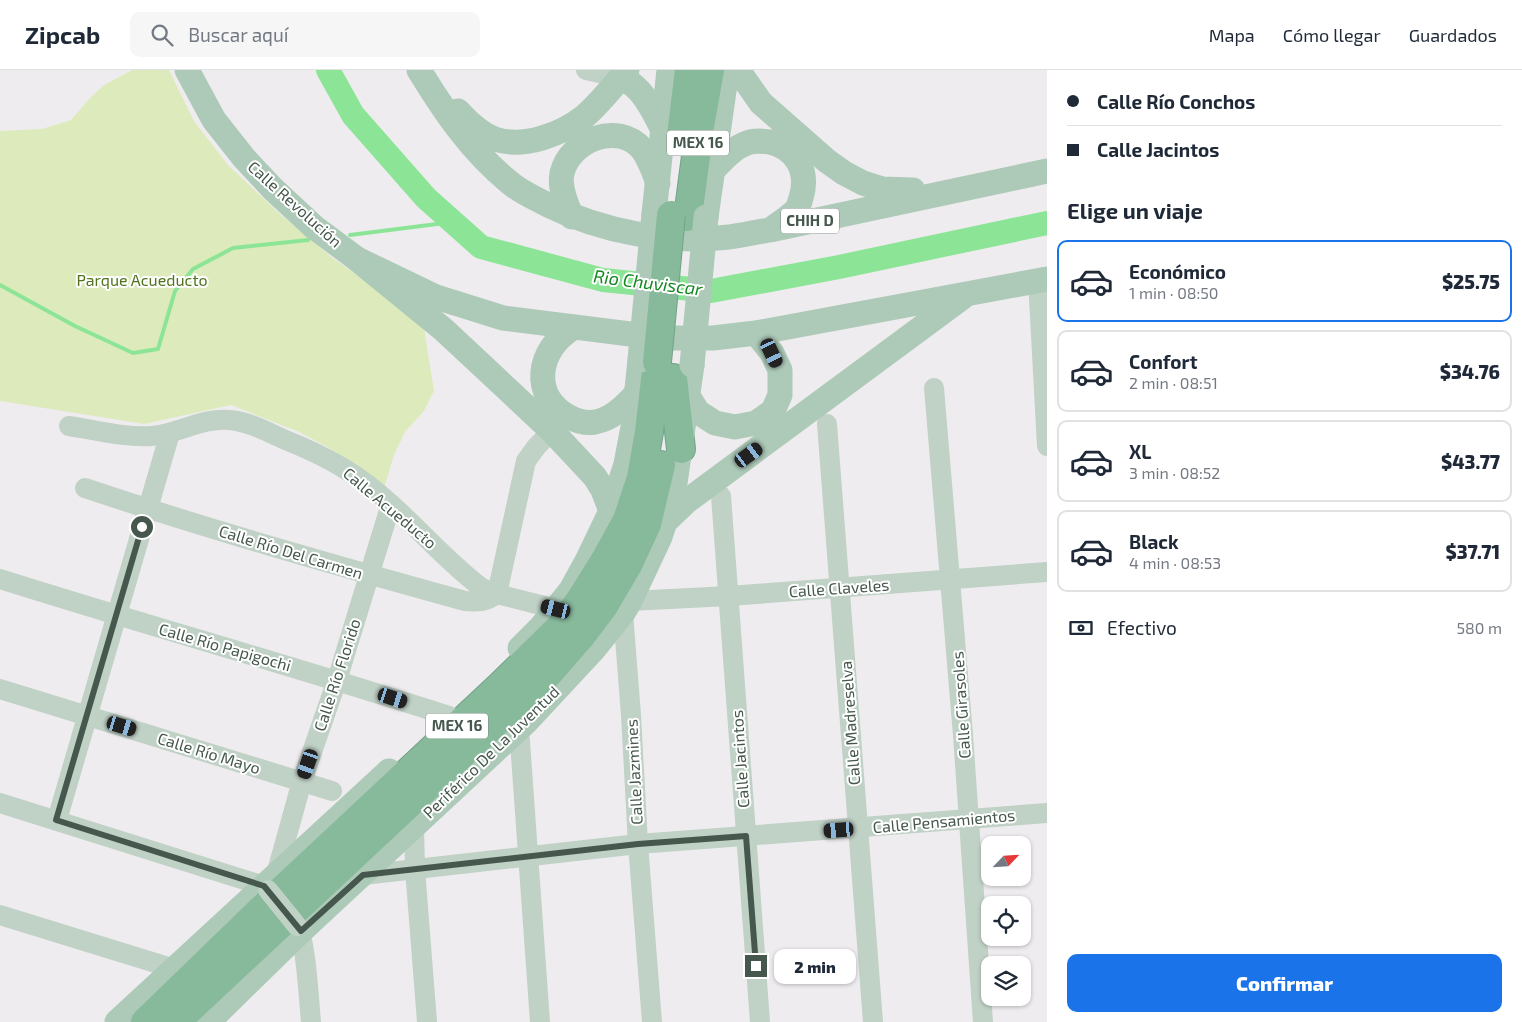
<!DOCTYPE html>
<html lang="es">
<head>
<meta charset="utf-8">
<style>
	:root { --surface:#fff; --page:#f6f6f7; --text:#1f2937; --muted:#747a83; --line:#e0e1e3; --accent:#1a73e8 }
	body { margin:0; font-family:"Exo 2",sans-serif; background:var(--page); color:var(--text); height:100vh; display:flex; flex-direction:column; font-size:19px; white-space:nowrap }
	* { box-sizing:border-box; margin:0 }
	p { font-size:16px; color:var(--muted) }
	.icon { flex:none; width:28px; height:28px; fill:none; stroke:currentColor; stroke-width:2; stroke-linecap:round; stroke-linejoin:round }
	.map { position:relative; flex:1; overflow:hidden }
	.details { display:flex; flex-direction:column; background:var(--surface); width:475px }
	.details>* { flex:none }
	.guide { display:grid; align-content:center; height:110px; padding:0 20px; background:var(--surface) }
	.needle { width:32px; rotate:65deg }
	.controls { position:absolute; left:981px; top:766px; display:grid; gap:10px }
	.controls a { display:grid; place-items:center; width:50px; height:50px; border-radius:10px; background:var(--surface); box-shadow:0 1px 4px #0004; font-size:25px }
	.end { position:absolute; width:22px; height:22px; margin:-11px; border:6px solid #46584d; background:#fff; box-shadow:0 0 0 2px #fff }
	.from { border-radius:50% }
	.bubble { position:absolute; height:35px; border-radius:10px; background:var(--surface); box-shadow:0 1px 4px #0004; font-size:16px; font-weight:800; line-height:35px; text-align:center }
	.car { position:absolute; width:15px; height:30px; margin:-15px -8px; border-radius:6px; box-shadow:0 0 4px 1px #0007; background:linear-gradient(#222 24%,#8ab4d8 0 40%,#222 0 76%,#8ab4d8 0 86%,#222 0) }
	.guide b { display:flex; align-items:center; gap:18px; height:48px; font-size:19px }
	.guide b+b { border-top:1px solid var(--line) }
	.guide i { width:12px; height:12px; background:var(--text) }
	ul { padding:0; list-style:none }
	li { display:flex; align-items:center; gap:15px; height:82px; margin:0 10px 8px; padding:0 10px; border:2px solid var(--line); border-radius:10px }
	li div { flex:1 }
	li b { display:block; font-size:19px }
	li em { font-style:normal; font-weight:800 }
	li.on { border-color:var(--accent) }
	li>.icon { width:45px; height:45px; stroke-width:1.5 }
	h2 { padding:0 20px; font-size:22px; line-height:60px }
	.pay { display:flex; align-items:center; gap:12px; height:55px; padding:0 20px; font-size:19px }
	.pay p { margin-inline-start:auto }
	.cta { display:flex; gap:10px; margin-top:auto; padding:10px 20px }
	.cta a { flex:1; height:58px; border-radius:10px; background:var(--accent); color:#fff; font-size:20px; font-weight:800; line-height:58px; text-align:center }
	header { display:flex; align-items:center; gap:30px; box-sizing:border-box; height:70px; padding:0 25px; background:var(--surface); border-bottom:1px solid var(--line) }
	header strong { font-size:24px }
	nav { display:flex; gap:28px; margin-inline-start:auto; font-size:18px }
	.search { width:350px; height:45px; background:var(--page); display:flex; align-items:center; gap:12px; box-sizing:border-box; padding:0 18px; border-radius:10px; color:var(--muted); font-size:19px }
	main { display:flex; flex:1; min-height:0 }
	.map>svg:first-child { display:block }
	.green { fill:#ddebbc }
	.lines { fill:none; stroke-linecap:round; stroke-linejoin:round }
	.stream { stroke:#8ce596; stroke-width:4 }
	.river { stroke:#8ce596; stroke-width:24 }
	.highway-casing { stroke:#72a487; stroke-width:30 }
	.minor { stroke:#c0d1c6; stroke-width:20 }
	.major { stroke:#adcab9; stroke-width:25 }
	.highway { stroke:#87b99b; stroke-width:28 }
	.highway-bridge-casing { stroke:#72a487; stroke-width:30; stroke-linecap:butt }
	.minor-bridge { stroke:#c0d1c6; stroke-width:20 }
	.major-bridge { stroke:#adcab9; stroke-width:25 }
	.highway-bridge { stroke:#87b99b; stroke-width:28 }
	.route { stroke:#46584d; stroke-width:6 }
	.labels { text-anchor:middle; stroke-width:4; stroke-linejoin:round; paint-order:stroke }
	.shield { fill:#fff; stroke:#7e8a82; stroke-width:1 }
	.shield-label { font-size:15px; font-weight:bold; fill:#46584d }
	.street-label { font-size:16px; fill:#46584d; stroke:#fff }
	.park-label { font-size:16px; fill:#51741c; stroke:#fff }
	.water-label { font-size:18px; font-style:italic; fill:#148721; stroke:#fff }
</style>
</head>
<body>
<header>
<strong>Zipcab</strong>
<div class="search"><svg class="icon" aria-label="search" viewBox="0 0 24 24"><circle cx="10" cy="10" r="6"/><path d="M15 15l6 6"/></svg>Buscar aquí</div>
<nav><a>Mapa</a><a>Cómo llegar</a><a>Guardados</a></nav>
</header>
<main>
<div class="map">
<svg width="1047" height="952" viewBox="0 0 1047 952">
	<rect width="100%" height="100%" fill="#efecef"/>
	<polygon class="green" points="132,0 169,0 194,51 228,95 280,144 334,189 423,252 434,321 424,341 405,362 394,385 384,418 331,379 299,362 231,335 144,354 0,331 0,61 42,59 71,50 89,29 104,15"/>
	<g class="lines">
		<g class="stream">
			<polyline points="350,165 453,152"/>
			<polyline points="0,215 75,256 133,283 158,279 175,221 193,199 233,178 308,170"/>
		</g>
		<polyline class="river" points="328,0 353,45 426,128 481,177 603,210 711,221 839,197 1047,153"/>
		<defs>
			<g id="highway">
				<polyline points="681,66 689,0"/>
				<polyline points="688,147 700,56 710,0"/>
				<polyline points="673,308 681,379"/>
				<polyline points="145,952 269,832 500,616 559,558 580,530 605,490 627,450 641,408 649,362 657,292"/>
				<polyline points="176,952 549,603 582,565 604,536 628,495 647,454 661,395"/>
			</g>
		</defs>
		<use href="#highway" class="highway-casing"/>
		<g class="minor">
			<polyline points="586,0 621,8"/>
			<polyline points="1038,210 1047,376"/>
			<polyline points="934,318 963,665 983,952"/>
			<polyline points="827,354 873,952"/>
			<path d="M69,356c27,4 56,12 83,10 26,-2 51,-19 78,-16 19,2 36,11 53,19 43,17 76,35 110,67 29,26 58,59 89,82l15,6 59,15"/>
			<path d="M85,418c125,42 253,78 380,113 14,1 21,1 32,-7l29,-133 11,-15 15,-15"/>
			<polyline points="721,426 760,952"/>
			<path d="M0,509c149,47 300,89 449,137"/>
			<polyline points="630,531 729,526 1047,502"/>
			<polyline points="623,543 631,645 638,774 652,952"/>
			<polyline points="0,619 332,721"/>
			<polyline points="519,658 540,952"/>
			<polyline points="0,733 264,816 268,820"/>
			<polyline points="57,750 170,363"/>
			<polyline points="414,756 415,799 427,952"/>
			<polyline points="276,805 302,711 337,610 391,434"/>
			<polyline points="363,805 638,774 1047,743"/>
			<polyline points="0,845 175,899"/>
			<path d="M297,856c9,12 12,77 14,96"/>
		</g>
		<g class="major">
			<polyline points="187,0 214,50 244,88 273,119 314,157 357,189 444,260 552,361 595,407 603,420 611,441"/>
			<path d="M419,0c25,41 52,81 90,112 11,10 26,16 39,23 55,27 120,39 181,32 14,-2 27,-5 41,-7l277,-59"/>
			<polyline points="738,0 761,33 827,91 844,103 863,113 882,119 913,120"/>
			<path d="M621,8c22,9 31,31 42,52"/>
			<path d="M458,41c10,11 22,23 37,28 29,10 67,-5 90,-23 15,-13 29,-31 42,-46"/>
			<path d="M714,99c10,-10 19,-21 33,-26 7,-3 15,-2 23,-1 27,6 39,30 31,56 -1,3 -2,8 -4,11 -7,8 -16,13 -24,19"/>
			<polyline points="654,144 669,0"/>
			<path d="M572,147c-6,-13 -13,-30 -10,-44 8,-33 56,-52 80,-24 7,9 12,23 16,34"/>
			<polyline points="706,147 727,0"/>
			<polyline points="357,189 436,227 503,248 662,268 713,268 756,263 1047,209"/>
			<path d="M573,258c-36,21 -43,68 -4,89 8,4 17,7 26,5 17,-3 30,-16 41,-28"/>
			<polyline points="688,326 698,342 715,353 735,357 756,353 773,341 780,325 780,300 772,283 756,263"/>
			<polyline points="666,451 687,431 963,227"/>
			<polyline points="520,578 541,557 571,520 588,489 611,441 626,394 633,357 640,290"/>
			<polyline points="117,952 389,701"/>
			<polyline points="208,952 301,861 527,651 594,579 623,543 630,531 660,467 673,427 692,295"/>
		</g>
		<use href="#highway" class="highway"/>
		<defs>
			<polyline id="highway-bridge" points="657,292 671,145"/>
		</defs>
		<use href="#highway-bridge" class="highway-bridge-casing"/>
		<polyline class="minor-bridge" points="268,820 297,856"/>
		<g class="major-bridge">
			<polyline points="640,290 654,144"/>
			<polyline points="692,295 706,147"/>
		</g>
		<use href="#highway-bridge" class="highway-bridge"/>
	</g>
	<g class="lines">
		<polyline class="route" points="142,457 56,750 264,816 301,861 363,805 638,774 746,766 756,896"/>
	</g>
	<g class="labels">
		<g class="shield">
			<rect x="667" y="60.5" width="62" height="25" rx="4"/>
			<rect x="781" y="138.5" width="58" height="25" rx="4"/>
			<rect x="426" y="643.5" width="62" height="25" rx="4"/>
		</g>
		<g class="shield-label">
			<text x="698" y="78">MEX 16</text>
			<text x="810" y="156">CHIH D</text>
			<text x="457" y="661">MEX 16</text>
		</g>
		<g class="street-label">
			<text transform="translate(295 134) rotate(42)" y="6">Calle Revolución</text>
			<text transform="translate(390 438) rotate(40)" y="6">Calle Acueducto</text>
			<text transform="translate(291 482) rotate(17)" y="6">Calle Río Del Carmen</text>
			<text transform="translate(839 518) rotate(-4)" y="6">Calle Claveles</text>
			<text transform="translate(225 577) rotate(16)" y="6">Calle Río Papigochi</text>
			<text transform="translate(337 605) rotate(-72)" y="6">Calle Río Florido</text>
			<text transform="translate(961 635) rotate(-94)" y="6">Calle Girasoles</text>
			<text transform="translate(850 653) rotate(-94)" y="6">Calle Madreselva</text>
			<text transform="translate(491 682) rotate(-44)" y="6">Periférico De La Juventud</text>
			<text transform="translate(209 683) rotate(17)" y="6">Calle Río Mayo</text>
			<text transform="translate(740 689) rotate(-94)" y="6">Calle Jacintos</text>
			<text transform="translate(634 702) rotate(-93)" y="6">Calle Jazmines</text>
			<text transform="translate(944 751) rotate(-5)" y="6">Calle Pensamientos</text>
		</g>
		<g class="park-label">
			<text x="142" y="216">Parque Acueducto</text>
		</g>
		<g class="water-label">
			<text transform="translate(648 213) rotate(7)" y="6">Rio Chuviscar</text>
		</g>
	</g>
</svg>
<div class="controls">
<a><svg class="needle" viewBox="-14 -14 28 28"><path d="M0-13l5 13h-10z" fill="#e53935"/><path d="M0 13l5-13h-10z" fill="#747a83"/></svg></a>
<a><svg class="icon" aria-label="locate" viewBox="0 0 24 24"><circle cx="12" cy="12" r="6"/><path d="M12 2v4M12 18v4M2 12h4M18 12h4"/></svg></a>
<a><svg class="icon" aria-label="layers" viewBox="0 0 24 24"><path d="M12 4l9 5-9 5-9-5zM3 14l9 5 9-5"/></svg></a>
</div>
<i class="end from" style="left:142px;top:457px"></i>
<i class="end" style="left:756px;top:896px"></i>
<div class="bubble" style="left:774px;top:879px;width:82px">2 min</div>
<i class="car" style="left:772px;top:283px;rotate:155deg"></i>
<i class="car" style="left:749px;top:385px;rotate:54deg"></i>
<i class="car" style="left:556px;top:539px;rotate:284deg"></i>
<i class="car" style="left:393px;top:628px;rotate:108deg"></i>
<i class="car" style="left:122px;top:656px;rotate:107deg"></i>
<i class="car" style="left:308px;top:694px;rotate:199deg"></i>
<i class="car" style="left:839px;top:760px;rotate:266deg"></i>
</div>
<section class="details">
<div class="guide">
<b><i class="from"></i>Calle Río Conchos</b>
<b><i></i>Calle Jacintos</b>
</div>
<h2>Elige un viaje</h2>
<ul>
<li class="on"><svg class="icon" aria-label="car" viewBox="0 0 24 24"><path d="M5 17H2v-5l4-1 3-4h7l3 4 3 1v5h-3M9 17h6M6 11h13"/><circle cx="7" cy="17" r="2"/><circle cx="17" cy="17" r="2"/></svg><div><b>Económico</b><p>1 min · 08:50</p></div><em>$25.75</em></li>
<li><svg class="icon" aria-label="car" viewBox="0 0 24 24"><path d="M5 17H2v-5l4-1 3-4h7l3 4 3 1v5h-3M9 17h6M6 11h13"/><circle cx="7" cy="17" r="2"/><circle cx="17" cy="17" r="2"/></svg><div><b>Confort</b><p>2 min · 08:51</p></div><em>$34.76</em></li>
<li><svg class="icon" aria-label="car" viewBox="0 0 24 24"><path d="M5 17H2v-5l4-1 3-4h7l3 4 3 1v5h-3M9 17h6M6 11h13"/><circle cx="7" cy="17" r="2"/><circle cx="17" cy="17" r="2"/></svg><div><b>XL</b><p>3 min · 08:52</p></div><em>$43.77</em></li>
<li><svg class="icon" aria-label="car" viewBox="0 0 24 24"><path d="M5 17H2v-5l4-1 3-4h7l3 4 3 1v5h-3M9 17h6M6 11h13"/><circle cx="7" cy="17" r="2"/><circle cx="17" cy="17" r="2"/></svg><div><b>Black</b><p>4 min · 08:53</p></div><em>$37.71</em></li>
</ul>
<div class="pay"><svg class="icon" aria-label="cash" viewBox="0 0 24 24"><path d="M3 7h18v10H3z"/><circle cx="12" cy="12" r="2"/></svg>Efectivo<p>580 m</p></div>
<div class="cta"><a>Confirmar</a></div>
</section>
</main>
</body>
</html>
